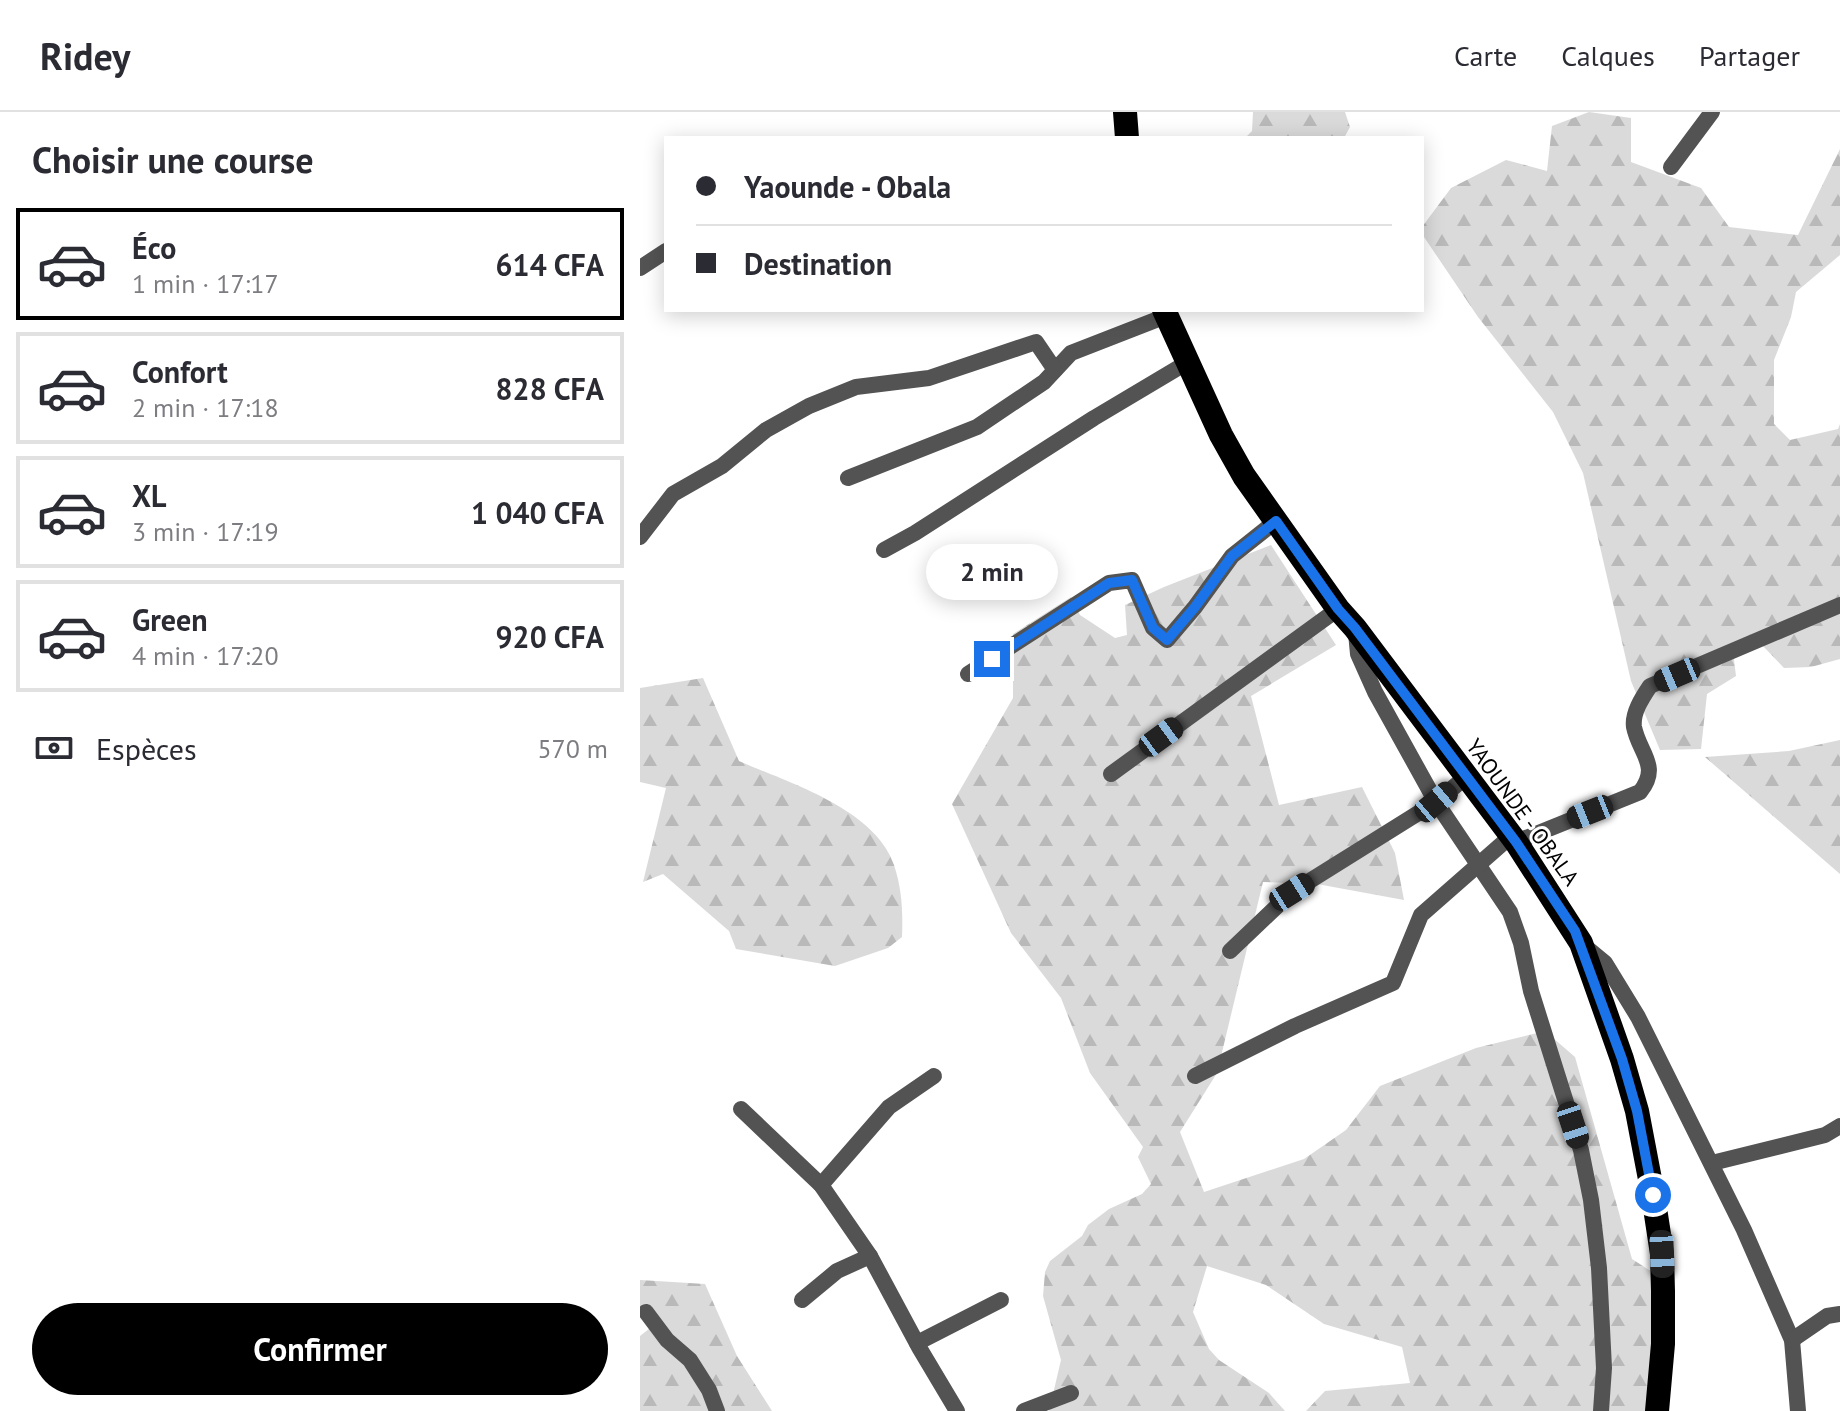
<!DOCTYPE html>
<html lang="fr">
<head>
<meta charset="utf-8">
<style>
	:root { --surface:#fff; --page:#f7f7f7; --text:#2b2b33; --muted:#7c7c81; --line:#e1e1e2; --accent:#000 }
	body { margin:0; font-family:"PT Sans",sans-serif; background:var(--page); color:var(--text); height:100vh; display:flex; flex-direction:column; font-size:30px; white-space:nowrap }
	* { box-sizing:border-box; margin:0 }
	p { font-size:26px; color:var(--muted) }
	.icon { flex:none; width:44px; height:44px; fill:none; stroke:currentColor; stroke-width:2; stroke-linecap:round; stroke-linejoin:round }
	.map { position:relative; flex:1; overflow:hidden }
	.side { display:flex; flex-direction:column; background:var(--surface); width:640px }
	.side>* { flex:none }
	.banner { position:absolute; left:24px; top:24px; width:760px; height:176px; border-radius:0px; box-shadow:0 4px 20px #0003; display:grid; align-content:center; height:176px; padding:0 32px; background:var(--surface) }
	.end { position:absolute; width:36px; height:36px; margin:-18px; border:10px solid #1a73e8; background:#fff; box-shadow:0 0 0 4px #fff }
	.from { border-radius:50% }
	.bubble { position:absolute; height:56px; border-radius:28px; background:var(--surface); box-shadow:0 4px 20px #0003; font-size:26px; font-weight:800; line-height:56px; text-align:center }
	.car { position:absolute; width:24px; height:48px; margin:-24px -12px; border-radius:10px; box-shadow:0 0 6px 2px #0007; background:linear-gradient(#222 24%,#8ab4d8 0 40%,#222 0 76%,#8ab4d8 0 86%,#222 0) }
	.banner b { display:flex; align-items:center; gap:28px; height:76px; font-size:30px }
	.banner b+b { border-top:2px solid var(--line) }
	.banner i { width:20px; height:20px; background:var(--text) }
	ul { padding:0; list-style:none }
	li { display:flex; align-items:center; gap:24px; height:112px; margin:0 16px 12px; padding:0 16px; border:4px solid var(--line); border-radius:0px }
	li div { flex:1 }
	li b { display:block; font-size:30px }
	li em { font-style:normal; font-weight:800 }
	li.selected { border-color:var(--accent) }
	li>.icon { width:72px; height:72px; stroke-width:1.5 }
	h2 { padding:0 32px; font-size:36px; line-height:96px }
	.pay { display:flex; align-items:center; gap:20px; height:88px; padding:0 32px; font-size:30px }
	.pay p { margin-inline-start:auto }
	.button { display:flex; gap:16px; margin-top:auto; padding:16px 32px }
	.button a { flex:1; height:92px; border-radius:48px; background:var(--accent); color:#fff; font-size:32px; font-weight:800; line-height:92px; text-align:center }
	header { display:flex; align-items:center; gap:48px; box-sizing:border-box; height:112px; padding:0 40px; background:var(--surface); border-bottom:2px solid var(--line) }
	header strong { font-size:38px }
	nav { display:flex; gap:44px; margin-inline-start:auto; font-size:28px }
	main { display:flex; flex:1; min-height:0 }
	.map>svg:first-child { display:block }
	.forest { fill:url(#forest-firs) }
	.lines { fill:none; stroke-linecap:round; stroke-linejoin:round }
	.street { stroke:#535353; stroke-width:16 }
	.highway { stroke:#000; stroke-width:24 }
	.route { stroke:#1a73e8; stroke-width:10 }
	.labels { text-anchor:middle; stroke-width:6; stroke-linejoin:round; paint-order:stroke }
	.street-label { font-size:22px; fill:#000; stroke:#fff }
</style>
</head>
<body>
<header>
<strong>Ridey</strong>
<nav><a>Carte</a><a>Calques</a><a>Partager</a></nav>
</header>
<main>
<section class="side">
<h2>Choisir une course</h2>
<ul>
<li class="selected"><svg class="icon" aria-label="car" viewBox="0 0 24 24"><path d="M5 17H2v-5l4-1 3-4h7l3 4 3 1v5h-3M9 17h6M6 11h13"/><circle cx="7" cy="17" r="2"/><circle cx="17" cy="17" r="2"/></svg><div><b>Éco</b><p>1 min · 17:17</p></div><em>614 CFA</em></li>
<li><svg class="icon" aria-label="car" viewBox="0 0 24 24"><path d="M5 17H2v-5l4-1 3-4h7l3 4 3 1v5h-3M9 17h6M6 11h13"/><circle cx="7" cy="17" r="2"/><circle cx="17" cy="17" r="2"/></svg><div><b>Confort</b><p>2 min · 17:18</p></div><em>828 CFA</em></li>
<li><svg class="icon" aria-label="car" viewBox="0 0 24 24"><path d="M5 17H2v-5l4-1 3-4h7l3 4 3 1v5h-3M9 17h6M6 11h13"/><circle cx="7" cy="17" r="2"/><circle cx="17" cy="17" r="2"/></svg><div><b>XL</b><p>3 min · 17:19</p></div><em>1 040 CFA</em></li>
<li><svg class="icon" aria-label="car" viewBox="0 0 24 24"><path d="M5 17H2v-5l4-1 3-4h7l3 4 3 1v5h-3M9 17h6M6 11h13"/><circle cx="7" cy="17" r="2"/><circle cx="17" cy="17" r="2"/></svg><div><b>Green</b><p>4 min · 17:20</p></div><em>920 CFA</em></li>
</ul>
<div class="pay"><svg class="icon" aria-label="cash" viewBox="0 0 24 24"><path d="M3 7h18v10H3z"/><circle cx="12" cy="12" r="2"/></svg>Espèces<p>570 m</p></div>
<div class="button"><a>Confirmer</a></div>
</section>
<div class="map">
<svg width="1200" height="1299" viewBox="0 0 1200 1299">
	<defs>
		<pattern id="forest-firs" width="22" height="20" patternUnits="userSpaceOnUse" patternTransform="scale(2)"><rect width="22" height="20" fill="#dadada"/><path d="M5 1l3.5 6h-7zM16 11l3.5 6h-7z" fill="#b9b9b9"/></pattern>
	</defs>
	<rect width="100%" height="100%" fill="#fff"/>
	<g class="forest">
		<polygon points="613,0 705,0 710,15 704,26 605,26 612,19"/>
		<polygon points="949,0 991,6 991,50 1061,76 1089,115 1158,123 1200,37 1200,143 1156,180 1151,205 1134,248 1134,312 1150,328 1198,317 1200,312 1200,547 1171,555 1144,556 1121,532 1093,540 1096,564 1067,582 1061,637 1020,638 991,569 943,361 913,300 838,205 782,122 782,115 811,76 866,48 907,59 912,14"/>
		<polygon points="631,433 696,533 611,584 639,693 722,675 755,741 764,788 677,772 623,770 577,961 540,1020 564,1080 664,1047 706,1018 740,974 836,936 905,919 935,945 992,1147 1031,1172 1011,1299 666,1299 685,1279 770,1271 762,1235 684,1212 626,1173 567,1154 553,1200 569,1237 579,1248 629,1281 645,1299 409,1299 421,1248 403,1184 405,1160 410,1149 442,1124 448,1113 469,1097 502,1082 511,1072 498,1045 503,1035 450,961 421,886 371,821 312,692 373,586 373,522 431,485 440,503 475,526 487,523 485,493 524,475"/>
		<path d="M63,566l36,83c50,22 136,48 155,104 8,24 9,47 8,72l-14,11 -53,18 -99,-17 -7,-18 -66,-57 -20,8 23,-94 -26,-6v-94z"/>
		<polygon points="1200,628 1200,762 1065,645 1149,639"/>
		<polygon points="0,1168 65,1172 97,1244 132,1299 0,1299 0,1224 14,1213 0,1195"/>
	</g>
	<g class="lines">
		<g class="street">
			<polyline points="1031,55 1072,0"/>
			<polyline points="0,156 26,139"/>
			<polyline points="208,366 337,315 404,270 431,241 526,204"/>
			<polyline points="0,425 33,382 82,354 126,318 169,294 216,275 289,266 396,230 415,258"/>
			<polyline points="244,438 275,421 454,306 548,250"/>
			<polyline points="716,521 718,542 735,580 796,690 870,800 881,831 891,879 941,1038 951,1088 959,1156 964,1256 961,1299"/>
			<polyline points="328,562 469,471 492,468 513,516 527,528 555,495 592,444 636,409"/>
			<polyline points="471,662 698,497"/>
			<path d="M876,730l124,-50c21,-26 -1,-39 -6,-65 -2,-14 8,-29 16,-41l190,-81"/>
			<polyline points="942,832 965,851 998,905 1104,1118 1152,1228 1158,1299"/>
			<polyline points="590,839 652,780 796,690 827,664"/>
			<polyline points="555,964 655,914 753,871 781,803 871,724"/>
			<polyline points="101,997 181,1073 230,1144 280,1237 317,1299"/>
			<polyline points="1072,1051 1185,1023 1200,1014"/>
			<polyline points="181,1073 249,995 294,964"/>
			<polyline points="162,1188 197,1159 230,1144"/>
			<polyline points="6,1200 27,1228 50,1248 69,1278 77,1299"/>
			<polyline points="1152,1228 1187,1204 1200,1202"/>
			<polyline points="277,1231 361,1188"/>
			<polyline points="384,1299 431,1281"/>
		</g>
		<g class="highway">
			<polyline points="485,0 487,26"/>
			<polyline points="524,198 581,323 604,364 698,497 715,516 876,730 941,831 982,947 997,999 1013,1083 1022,1142 1023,1179 1023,1232 1017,1299"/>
		</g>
	</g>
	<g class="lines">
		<polyline class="route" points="352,547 469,471 492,468 513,516 527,528 555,495 592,444 636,409 698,497 715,516 876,730 935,819 982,947 997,999 1013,1083"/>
	</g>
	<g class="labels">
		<g class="street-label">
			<text transform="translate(883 700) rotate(54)" y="8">YAOUNDE - OBALA</text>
		</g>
	</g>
</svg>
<i class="end from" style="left:1013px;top:1083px"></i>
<i class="end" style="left:352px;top:547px"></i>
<div class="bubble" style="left:286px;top:432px;width:132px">2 min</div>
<i class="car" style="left:1037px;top:563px;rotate:247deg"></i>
<i class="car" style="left:521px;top:625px;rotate:54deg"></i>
<i class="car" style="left:796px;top:690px;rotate:50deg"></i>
<i class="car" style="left:950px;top:700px;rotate:248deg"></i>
<i class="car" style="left:652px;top:780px;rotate:58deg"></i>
<i class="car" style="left:933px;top:1013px;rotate:162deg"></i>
<i class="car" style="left:1022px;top:1142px;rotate:178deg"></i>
<div class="banner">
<b><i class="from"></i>Yaounde - Obala</b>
<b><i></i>Destination</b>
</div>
</div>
</main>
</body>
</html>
